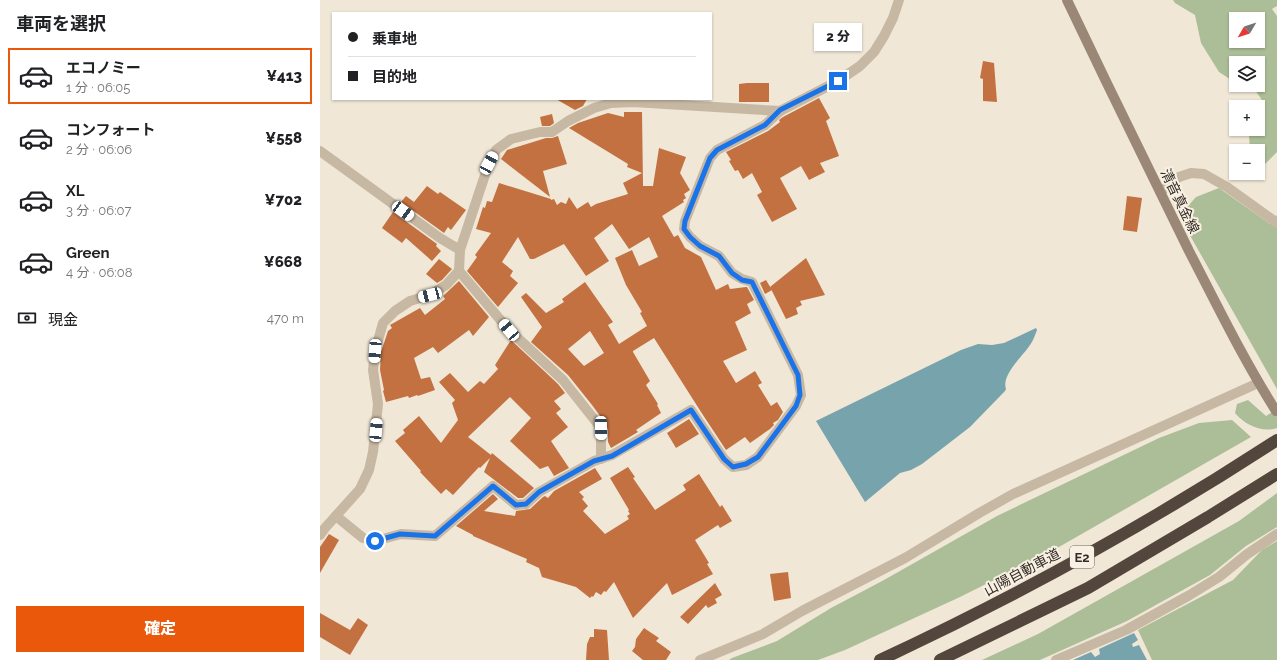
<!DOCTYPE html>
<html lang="ja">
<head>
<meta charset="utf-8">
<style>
	:root { --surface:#fff; --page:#f6f6f6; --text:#202124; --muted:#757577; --line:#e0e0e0; --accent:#ea580c }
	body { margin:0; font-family:Raleway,"Noto Sans JP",sans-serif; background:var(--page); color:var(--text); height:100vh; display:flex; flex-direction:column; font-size:15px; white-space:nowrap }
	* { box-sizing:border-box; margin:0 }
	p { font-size:13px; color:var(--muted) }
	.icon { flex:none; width:22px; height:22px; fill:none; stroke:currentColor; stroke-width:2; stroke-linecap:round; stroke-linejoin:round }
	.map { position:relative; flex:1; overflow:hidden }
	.details { display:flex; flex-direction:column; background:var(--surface); width:320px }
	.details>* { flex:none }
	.banner { position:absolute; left:12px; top:12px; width:380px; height:88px; border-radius:0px; box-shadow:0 1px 3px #0004; display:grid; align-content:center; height:88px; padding:0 16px; background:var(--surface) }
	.needle { width:26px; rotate:231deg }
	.tools { position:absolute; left:909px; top:12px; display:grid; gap:8px }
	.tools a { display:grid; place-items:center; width:36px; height:36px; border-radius:0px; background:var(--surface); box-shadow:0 1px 3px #0004; font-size:20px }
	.end { position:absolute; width:18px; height:18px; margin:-9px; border:5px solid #1a73e8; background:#fff; box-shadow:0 0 0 2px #fff }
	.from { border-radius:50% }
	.bubble { position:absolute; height:28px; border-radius:0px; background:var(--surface); box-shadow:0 1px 3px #0004; font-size:13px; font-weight:800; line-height:28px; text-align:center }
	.car { position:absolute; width:12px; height:24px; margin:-12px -6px; border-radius:5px; box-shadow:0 0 3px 1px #0007; background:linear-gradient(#fff 24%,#345 0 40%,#fff 0 76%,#345 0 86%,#fff 0) }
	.banner b { display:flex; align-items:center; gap:14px; height:38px; font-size:15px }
	.banner b+b { border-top:1px solid var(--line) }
	.banner i { width:10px; height:10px; background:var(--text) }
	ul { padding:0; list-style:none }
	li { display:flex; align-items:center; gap:12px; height:56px; margin:0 8px 6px; padding:0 8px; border:2px solid transparent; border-radius:0px }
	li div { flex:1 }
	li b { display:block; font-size:15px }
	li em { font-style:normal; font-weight:800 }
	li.current { border-color:var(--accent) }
	li>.icon { width:36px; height:36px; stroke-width:1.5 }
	h2 { padding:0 16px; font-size:18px; line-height:48px }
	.pay { display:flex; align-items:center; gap:10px; height:44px; padding:0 16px; font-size:15px }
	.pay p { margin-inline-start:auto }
	.cta { display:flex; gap:8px; margin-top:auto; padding:8px 16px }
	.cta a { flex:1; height:46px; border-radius:0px; background:var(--accent); color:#fff; font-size:16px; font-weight:800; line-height:46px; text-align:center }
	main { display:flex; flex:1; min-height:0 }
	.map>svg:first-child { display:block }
	.green { fill:#acbe98; fill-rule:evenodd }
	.water { fill:#77a3ac }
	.building { fill:#c37141; fill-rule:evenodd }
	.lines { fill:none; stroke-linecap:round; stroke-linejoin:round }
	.minor { stroke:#c7b8a3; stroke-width:10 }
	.secondary { stroke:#9b8775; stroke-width:10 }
	.motorway { stroke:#53463c; stroke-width:12 }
	.route { stroke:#1a73e8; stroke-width:5 }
	.labels { text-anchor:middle; stroke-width:4; stroke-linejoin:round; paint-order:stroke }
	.shield { fill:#f8f1e3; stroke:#6e665e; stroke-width:1 }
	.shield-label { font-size:13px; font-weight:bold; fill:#332b25 }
	.street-label { font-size:14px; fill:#332b25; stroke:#f8f1e3 }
</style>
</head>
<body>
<main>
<section class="details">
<h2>車両を選択</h2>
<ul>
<li class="current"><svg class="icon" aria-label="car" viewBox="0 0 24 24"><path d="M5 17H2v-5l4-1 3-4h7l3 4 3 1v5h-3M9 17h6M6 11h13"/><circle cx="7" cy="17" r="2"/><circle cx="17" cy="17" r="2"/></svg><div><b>エコノミー</b><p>1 分 · 06:05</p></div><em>¥413</em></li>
<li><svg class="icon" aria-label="car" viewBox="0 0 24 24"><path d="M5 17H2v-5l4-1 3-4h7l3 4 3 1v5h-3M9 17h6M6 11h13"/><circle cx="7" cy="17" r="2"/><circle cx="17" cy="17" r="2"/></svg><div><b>コンフォート</b><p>2 分 · 06:06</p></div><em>¥558</em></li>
<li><svg class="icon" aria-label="car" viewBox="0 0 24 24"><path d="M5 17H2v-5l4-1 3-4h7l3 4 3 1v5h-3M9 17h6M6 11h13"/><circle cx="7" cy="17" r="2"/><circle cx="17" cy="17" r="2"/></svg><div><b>XL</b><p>3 分 · 06:07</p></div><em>¥702</em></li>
<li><svg class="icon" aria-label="car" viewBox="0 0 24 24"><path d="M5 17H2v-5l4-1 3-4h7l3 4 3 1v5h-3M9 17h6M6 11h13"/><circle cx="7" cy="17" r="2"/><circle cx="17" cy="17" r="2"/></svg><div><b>Green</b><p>4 分 · 06:08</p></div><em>¥668</em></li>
</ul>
<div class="pay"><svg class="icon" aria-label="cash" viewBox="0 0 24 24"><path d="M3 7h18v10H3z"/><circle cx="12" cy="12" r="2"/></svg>現金<p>470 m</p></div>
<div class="cta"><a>確定</a></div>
</section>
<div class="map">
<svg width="957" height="660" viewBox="0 0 957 660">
	<rect width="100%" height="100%" fill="#f0e7d7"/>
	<g class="green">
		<path d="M853,0h104v6l-5,3 5,7v136l-14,14 -5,-2v-13h-8l-1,-16 3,-6h6v-13l6,-13 -11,-16 -11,-2h16v-22h-22v20l-17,-11 -18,-29 -6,-28 -20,-12zM916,19h22v22h-22z"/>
		<polygon points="899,188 950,224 957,215 957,389 859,216 876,197"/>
		<path d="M928,400l18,16 11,-7v19c-15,5 -32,-3 -42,-15l2,-9z"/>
		<polygon points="912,420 931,437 732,551 640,597 525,650 498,660 409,660 412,658 457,641 511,608 564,580 677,516 839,438 879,423"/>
		<polygon points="957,493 957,527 926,546 890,575 807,621 720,660 662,660 718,634 919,521"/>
		<polygon points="957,541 957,660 832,660 818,630 913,580 942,550"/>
	</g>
	<g class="water">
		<path d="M716,328l1,2c-2,5 -4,11 -7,15 -7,11 -29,30 -24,44l-1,2 -35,36 -48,37 -11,6 -11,3 -35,29 -49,-81 145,-71 17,-6 14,1 12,-2z"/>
		<polygon points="814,633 818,640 812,644 813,647 819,645 827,660 753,660 771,652 775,657 780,654 779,649"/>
	</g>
	<g class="building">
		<polygon points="663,61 674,63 677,102 663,101 663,79 660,78"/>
		<polygon points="427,83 449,83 449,102 419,102 419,84"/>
		<polygon points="499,98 510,118 506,121 519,156 500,163 505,172 489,180 481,166 460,178 477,209 452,222 437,195 442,192 432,173 423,179 418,170 415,171 409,161 411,160 406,152 448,131 460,122 459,120 463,117"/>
		<polygon points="236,99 267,99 263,106 255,110"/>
		<path d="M304,112h18l1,74h10l6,-38 27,9 -6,16 10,17 -6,4 2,4 -3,2 1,2 -22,14 12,21 4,-2 7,13 16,9 15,33 12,-6 2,5 16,-2h1l7,13 -7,4 4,9 -16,9 12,28 -24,11 13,22 19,-12 7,12 -4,2 13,21 6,-4 6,10 -5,8 -5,3 1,2 -4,4 -20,14 -5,-6 -19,13 -25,-38 -47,-74 -21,13v1l17,29 -4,4 12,19 -1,1 4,8 -25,17 2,2 -27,16 -3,-6v-12l-2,-6 -14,-19 -24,-30 -37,-33 11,-15 -21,-30 5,-4 20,20 18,-11 -2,-3 23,-17 28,40 -5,3 11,19 28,-18 -7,-13 2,-1 -16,-27 -11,-27 17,-8 7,16 19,-9 -9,-20 -20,12 -17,-25 -18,14 15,23 -23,15 -22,-32 -30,15h-4l-12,-22 -16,25 11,9 -3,5 8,7 -20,24 -31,-36 10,-14 -2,-2 16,-22 -15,-4 7,-22 2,1 2,-7 5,1 7,-19 52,16v1l3,-1 3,6 4,-3 5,2 3,-7 8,12 11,-7 3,5 5,-3 32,-10 -5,-11 19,-10 -15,-6 1,-3 -59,-36 9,-5 30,-10 16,4zM270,331l14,22 -20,13 -16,-17z"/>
		<polygon points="232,114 234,123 230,126 222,126 220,117"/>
		<polygon points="238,136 247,164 223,171 230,197 181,159 187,150 226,138 232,138"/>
		<polygon points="107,186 118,194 120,192 146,210 131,230 128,227 124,233 81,202 86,196 94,202"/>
		<polygon points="807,196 822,198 817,232 803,230"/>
		<polygon points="73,212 117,244 116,246 121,251 112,261 86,238 82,243 62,228"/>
		<polygon points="486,258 505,295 480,301 482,305 476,308 478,314 466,319 450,287"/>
		<polygon points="119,259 132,269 122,280 117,283 106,274"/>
		<polygon points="446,280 452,290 445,294 440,283"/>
		<polygon points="139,281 169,317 153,336 149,330 118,353 113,347 94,358 101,379 110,377 115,390 98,396 97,395 89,398 88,396 66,402 63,391 64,390 60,370 61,352 68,331 72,328 70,325 100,308 105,315 125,299 123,296"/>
		<polygon points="191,340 238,384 245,393 234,401 241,409 236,413 248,427 231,441 249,468 234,476 228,466 220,469 190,441 211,418 190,397 148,437 171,455 172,453 214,488 203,498 198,498 164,472 170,458 160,468 159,467 133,495 126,489 121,494 100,472 101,471 75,441 85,433 83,430 99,416 121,443 138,420 132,403 135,400 119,382 130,373 148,392 160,381 164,384 178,369 175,365"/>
		<polygon points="369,419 379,434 356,448 347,433"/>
		<polygon points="308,467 315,477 313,478 335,510 366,490 363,485 379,474 400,507 402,505 412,521 400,528 398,525 375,540 389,563 387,564 393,574 352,595 347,583 313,618 294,582 286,592 284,591 281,595 276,592 273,597 272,596 270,598 256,587 222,577 219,568 206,562 207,559 153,536 153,535 136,526 173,494 178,499 164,511 195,516 196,511 210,509 223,497 225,496 228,498 234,491 275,468 282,479 259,492 264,497 262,499 268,506 263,511 285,534 309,519 307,516 310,514 308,511 309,510 290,478"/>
		<polygon points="9,534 19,540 0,573 0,547"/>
		<polygon points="468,572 471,598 454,601 450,574"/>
		<polygon points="395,583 402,595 395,599 397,603 388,608 386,605 368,624 360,617"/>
		<polygon points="0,613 30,630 38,618 48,625 30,655 0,637"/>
		<polygon points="324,628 339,638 336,641 351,652 346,660 323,660 312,651 315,647 316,639"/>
		<polygon points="274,629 287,630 289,660 266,660 267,644 270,637 274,637"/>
	</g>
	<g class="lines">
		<g class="minor">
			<polyline points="0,151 120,238 140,250"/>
			<polyline points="840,192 859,177 871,173 884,174 907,187 957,223"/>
			<polyline points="139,271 189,330 243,380 281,428 281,459"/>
			<polyline points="16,516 43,538 55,541 81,534 115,536 173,486 196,505 206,504 219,492 274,461 292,455 371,410 404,459 413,467 426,465 438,457 476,406 481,395 478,375 432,282 422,279 412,273 399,256 380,246 370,237 364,229 365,221 390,158 397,150 445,125 460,111"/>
			<polyline points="0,535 5,528 40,489 49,470 53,452 58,404 53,370 55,351 63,323 75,311 90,301 110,295 126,285 139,271 140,250 169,163 176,150 191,139 220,132 232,132 248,121 274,108 291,103 313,102 460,111 518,81 540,66 554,52 564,36 573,18 579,0"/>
			<polyline points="380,660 443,634 482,611 585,558 661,512 693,494 938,383"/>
			<polyline points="736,660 806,630 868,596 899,577 926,555 957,534"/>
		</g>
		<path class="secondary" d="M747,0c40,84 81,168 122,251 28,54 54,108 87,160"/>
		<g class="motorway">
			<path d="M560,660c137,-64 270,-137 397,-220"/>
			<polyline points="620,660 768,588 888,517 957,474"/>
		</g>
	</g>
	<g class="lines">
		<polyline class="route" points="55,541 80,534 115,536 173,486 196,505 206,504 219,492 274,461 292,456 371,410 404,459 413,467 426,464 438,457 476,406 480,395 478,375 432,282 422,280 412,273 399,256 380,246 370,237 364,229 365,221 390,158 397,150 445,125 460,110 518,81"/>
	</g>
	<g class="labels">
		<rect class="shield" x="750" y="546" width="24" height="22" rx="3"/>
		<g class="shield-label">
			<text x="762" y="562">E2</text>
		</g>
		<g class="street-label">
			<text transform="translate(860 201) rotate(64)" y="5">清音真金線</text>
			<text transform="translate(702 572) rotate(-28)" y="5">山陽自動車道</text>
		</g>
	</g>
</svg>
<div class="tools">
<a><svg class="needle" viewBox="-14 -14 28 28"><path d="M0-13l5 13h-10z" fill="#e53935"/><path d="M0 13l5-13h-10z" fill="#757577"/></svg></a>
<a><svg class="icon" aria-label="layers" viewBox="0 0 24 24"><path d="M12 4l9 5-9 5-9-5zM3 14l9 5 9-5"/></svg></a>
<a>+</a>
<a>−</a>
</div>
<i class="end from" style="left:55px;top:541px"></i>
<i class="end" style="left:518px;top:81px"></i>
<div class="bubble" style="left:494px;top:23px;width:48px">2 分</div>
<i class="car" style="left:169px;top:163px;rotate:28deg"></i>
<i class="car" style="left:83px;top:211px;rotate:126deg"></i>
<i class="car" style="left:110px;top:295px;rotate:255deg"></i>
<i class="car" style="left:189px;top:330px;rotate:320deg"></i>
<i class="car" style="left:55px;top:351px;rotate:184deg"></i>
<i class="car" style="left:281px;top:428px;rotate:179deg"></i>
<i class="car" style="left:56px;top:430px;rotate:5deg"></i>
<div class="banner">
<b><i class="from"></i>乗車地</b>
<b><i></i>目的地</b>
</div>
</div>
</main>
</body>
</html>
